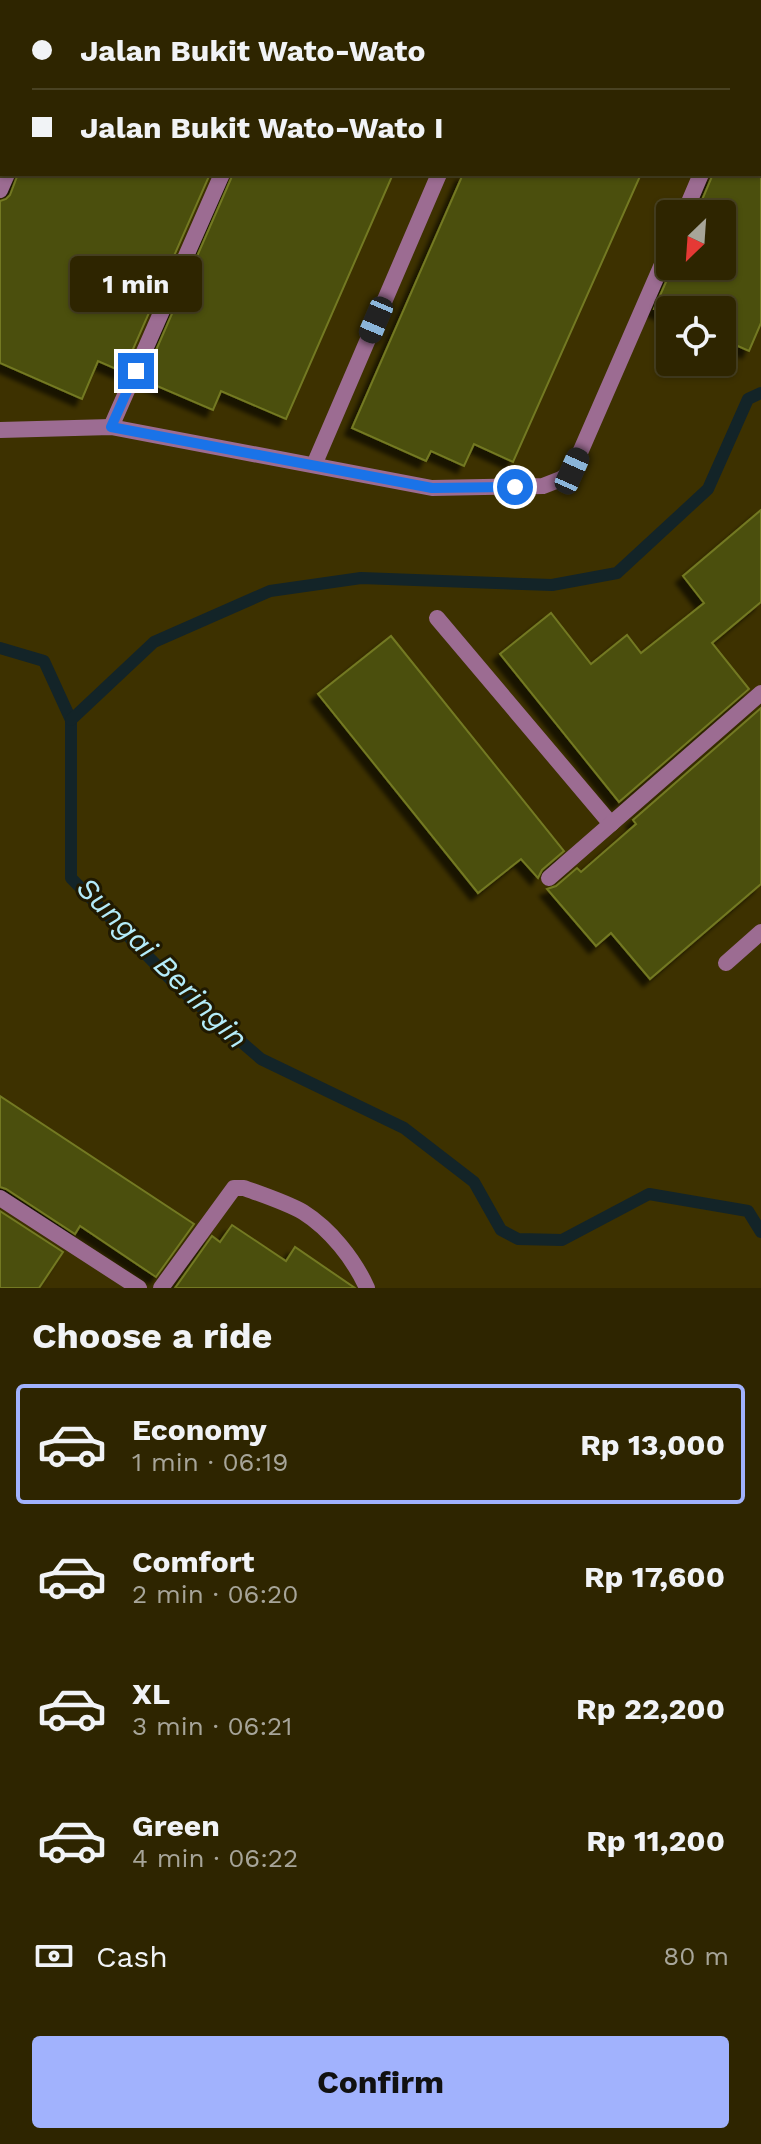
<!DOCTYPE html>
<html lang="en">
<head>
<meta charset="utf-8">
<style>
	:root { --surface:#2e2500; --page:#3a310f; --text:#f1f3f6; --muted:#a7a599; --line:#494222; --accent:#a1b2fd }
	body { margin:0; font-family:"Work Sans",sans-serif; background:var(--page); color:var(--text); height:100vh; display:flex; flex-direction:column; font-size:30px; white-space:nowrap }
	* { box-sizing:border-box; margin:0 }
	p { font-size:26px; color:var(--muted) }
	.icon { flex:none; width:44px; height:44px; fill:none; stroke:currentColor; stroke-width:2; stroke-linecap:round; stroke-linejoin:round }
	.map { position:relative; height:1288px; overflow:hidden }
	.drawer { display:flex; flex-direction:column; background:var(--surface); flex:1 }
	.drawer>* { flex:none }
	.hud { position:absolute; left:0px; top:0px; width:762px; height:176px; box-shadow:0 2px 6px #0004,0 0 0 2px var(--line); display:grid; align-content:center; height:176px; padding:0 32px; background:var(--surface) }
	.needle { width:52px; rotate:205deg }
	.buttons { position:absolute; left:656px; top:200px; display:grid; gap:16px }
	.buttons a { display:grid; place-items:center; width:80px; height:80px; border-radius:8px; background:var(--surface); box-shadow:0 2px 6px #0004,0 0 0 2px var(--line); font-size:40px }
	.end { position:absolute; width:36px; height:36px; margin:-18px; border:10px solid #1a73e8; background:#fff; box-shadow:0 0 0 4px #fff }
	.from { border-radius:50% }
	.bubble { position:absolute; height:56px; border-radius:8px; background:var(--surface); box-shadow:0 2px 6px #0004,0 0 0 2px var(--line); font-size:26px; font-weight:700; line-height:56px; text-align:center }
	.car { position:absolute; width:24px; height:48px; margin:-24px -12px; border-radius:10px; box-shadow:0 0 6px 2px #0007; background:linear-gradient(#222 24%,#8ab4d8 0 40%,#222 0 76%,#8ab4d8 0 86%,#222 0) }
	.hud b { display:flex; align-items:center; gap:28px; height:76px; font-size:30px }
	.hud b+b { border-top:2px solid var(--line) }
	.hud i { width:20px; height:20px; background:var(--text) }
	ul { padding:0; list-style:none }
	li { display:flex; align-items:center; gap:24px; height:120px; margin:0 16px 12px; padding:0 16px; border:4px solid transparent; border-radius:8px }
	li div { flex:1 }
	li b { display:block; font-size:30px }
	li em { font-style:normal; font-weight:700 }
	li.current { border-color:var(--accent) }
	li>.icon { width:72px; height:72px; stroke-width:1.5 }
	h2 { padding:0 32px; font-size:36px; line-height:96px }
	.pay { display:flex; align-items:center; gap:20px; height:88px; padding:0 32px; font-size:30px }
	.pay p { margin-inline-start:auto }
	.button { display:flex; gap:16px; margin-top:auto; padding:16px 32px }
	.button a { flex:1; height:92px; border-radius:8px; background:var(--accent); color:#111; font-size:32px; font-weight:700; line-height:92px; text-align:center }
	.map>svg:first-child { display:block }
	.lines { fill:none; stroke-linecap:round; stroke-linejoin:round }
	.stream { stroke:#132428; stroke-width:12 }
	.building { fill:#4b500c; stroke:#737923; stroke-width:2; filter:url(#shadow) }
	.minor { stroke:#9c6c92; stroke-width:16 }
	.route { stroke:#1a73e8; stroke-width:10 }
	.labels { text-anchor:middle; stroke-width:6; stroke-linejoin:round; paint-order:stroke }
	.water-label { font-size:30px; font-style:italic; fill:#b4ecfa; stroke:#201901 }
</style>
</head>
<body>
<div class="map">
<svg width="761" height="1288" viewBox="0 0 761 1288">
	<defs>
		<filter id="shadow"><feDropShadow dx="-7" dy="7" stdDeviation="2" flood-color="#0009"/></filter>
	</defs>
	<rect width="100%" height="100%" fill="#3d3100"/>
	<g class="lines">
		<g class="stream">
			<polyline points="0,648 44,661 71,720 71,878 179,988 261,1059 404,1128 474,1182 501,1230 518,1239 562,1240 649,1194 748,1211 761,1232"/>
			<polyline points="71,720 154,642 270,591 361,578 552,585 617,573 708,489 748,399 761,393"/>
		</g>
	</g>
	<g class="building">
		<polygon points="18,174 210,174 123,372 98,361 82,399 0,363 0,201 6,199 10,195"/>
		<polygon points="233,174 393,174 286,419 221,391 213,410 143,380"/>
		<polygon points="463,174 641,174 513,462 474,444 464,466 431,451 426,461 352,428"/>
		<polygon points="713,174 761,174 761,323 749,351 722,339 722,310 670,310 670,316 654,309 673,266 722,266 722,214 696,214"/>
		<polygon points="761,510 761,602 712,643 749,689 619,802 500,654 551,613 591,664 627,635 641,653 704,603 683,576"/>
		<polygon points="391,636 564,851 542,870 538,878 521,859 478,893 318,694"/>
		<polygon points="761,708 761,884 650,979 611,933 596,946 547,889 556,886 577,868 581,872 636,824 633,820"/>
		<polygon points="0,1096 194,1224 156,1277 80,1226 75,1234 6,1189 0,1187"/>
		<polygon points="0,1211 63,1252 39,1288 0,1288"/>
		<polygon points="232,1225 286,1261 295,1247 355,1288 175,1288 212,1236 220,1242"/>
	</g>
	<g class="lines">
		<g class="minor">
			<polyline points="80,2 81,0"/>
			<polyline points="298,2 299,0"/>
			<polyline points="513,2 514,0"/>
			<polyline points="760,39 761,37"/>
			<polyline points="0,190 7,174"/>
			<polyline points="684,214 701,174"/>
			<polyline points="111,427 222,174"/>
			<polyline points="0,430 111,427 432,488 543,486 561,479 572,471 670,246"/>
			<polyline points="314,465 439,174"/>
			<polyline points="437,618 611,824"/>
			<polyline points="549,878 761,693"/>
			<polyline points="726,963 761,932"/>
			<polyline points="0,1198 139,1288"/>
			<path d="M161,1288l73,-100h10c19,7 41,14 59,24 27,17 51,47 64,76"/>
		</g>
	</g>
	<g class="lines">
		<polyline class="route" points="136,371 111,427 432,488 515,487"/>
	</g>
	<g class="labels">
		<g class="water-label">
			<text transform="translate(162 963) rotate(45)" y="10">Sungai Beringin</text>
		</g>
	</g>
</svg>
<div class="buttons">
<a><svg class="needle" viewBox="-14 -14 28 28"><path d="M0-13l5 13h-10z" fill="#e53935"/><path d="M0 13l5-13h-10z" fill="#a7a599"/></svg></a>
<a><svg class="icon" aria-label="locate" viewBox="0 0 24 24"><circle cx="12" cy="12" r="6"/><path d="M12 2v4M12 18v4M2 12h4M18 12h4"/></svg></a>
</div>
<i class="end from" style="left:515px;top:487px"></i>
<i class="end" style="left:136px;top:371px"></i>
<div class="bubble" style="left:70px;top:256px;width:132px">1 min</div>
<i class="car" style="left:376px;top:320px;rotate:203deg"></i>
<i class="car" style="left:572px;top:471px;rotate:24deg"></i>
<div class="hud">
<b><i class="from"></i>Jalan Bukit Wato-Wato</b>
<b><i></i>Jalan Bukit Wato-Wato I</b>
</div>
</div>
<section class="drawer">
<h2>Choose a ride</h2>
<ul>
<li class="current"><svg class="icon" aria-label="car" viewBox="0 0 24 24"><path d="M5 17H2v-5l4-1 3-4h7l3 4 3 1v5h-3M9 17h6M6 11h13"/><circle cx="7" cy="17" r="2"/><circle cx="17" cy="17" r="2"/></svg><div><b>Economy</b><p>1 min · 06:19</p></div><em>Rp 13,000</em></li>
<li><svg class="icon" aria-label="car" viewBox="0 0 24 24"><path d="M5 17H2v-5l4-1 3-4h7l3 4 3 1v5h-3M9 17h6M6 11h13"/><circle cx="7" cy="17" r="2"/><circle cx="17" cy="17" r="2"/></svg><div><b>Comfort</b><p>2 min · 06:20</p></div><em>Rp 17,600</em></li>
<li><svg class="icon" aria-label="car" viewBox="0 0 24 24"><path d="M5 17H2v-5l4-1 3-4h7l3 4 3 1v5h-3M9 17h6M6 11h13"/><circle cx="7" cy="17" r="2"/><circle cx="17" cy="17" r="2"/></svg><div><b>XL</b><p>3 min · 06:21</p></div><em>Rp 22,200</em></li>
<li><svg class="icon" aria-label="car" viewBox="0 0 24 24"><path d="M5 17H2v-5l4-1 3-4h7l3 4 3 1v5h-3M9 17h6M6 11h13"/><circle cx="7" cy="17" r="2"/><circle cx="17" cy="17" r="2"/></svg><div><b>Green</b><p>4 min · 06:22</p></div><em>Rp 11,200</em></li>
</ul>
<div class="pay"><svg class="icon" aria-label="cash" viewBox="0 0 24 24"><path d="M3 7h18v10H3z"/><circle cx="12" cy="12" r="2"/></svg>Cash<p>80 m</p></div>
<div class="button"><a>Confirm</a></div>
</section>
</body>
</html>
